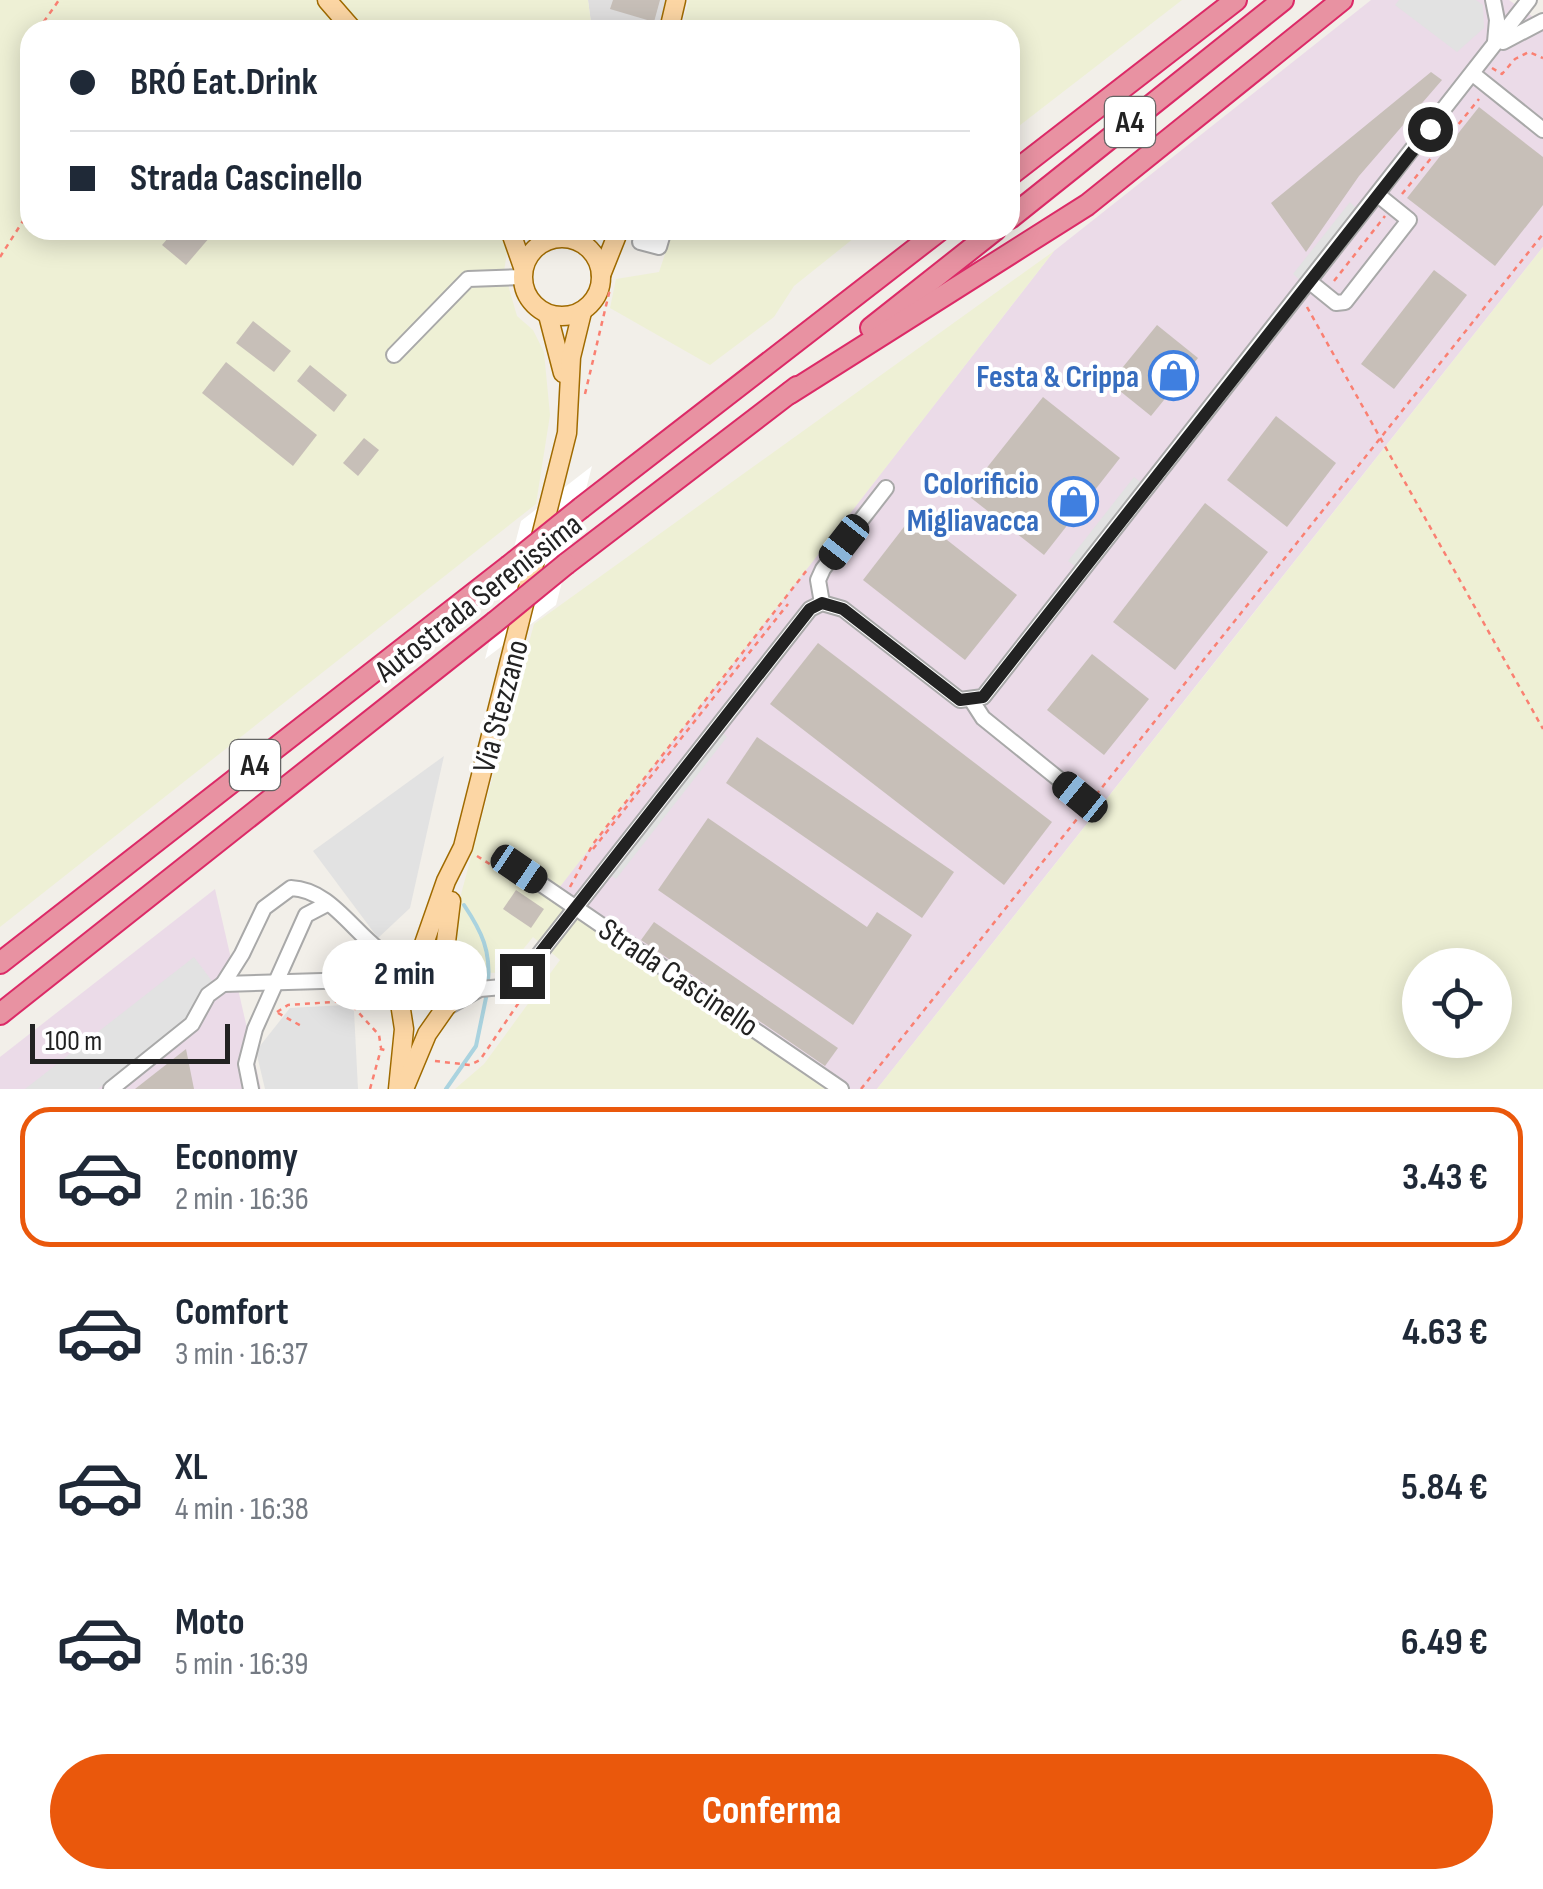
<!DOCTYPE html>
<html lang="it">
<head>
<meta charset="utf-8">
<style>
	:root { --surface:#fff; --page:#f2f2f3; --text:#1f2937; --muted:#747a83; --line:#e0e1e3; --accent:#ea580c }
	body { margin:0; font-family:"Sofia Sans Condensed",sans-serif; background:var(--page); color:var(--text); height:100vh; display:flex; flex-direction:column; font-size:38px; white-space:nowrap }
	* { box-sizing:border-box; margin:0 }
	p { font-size:32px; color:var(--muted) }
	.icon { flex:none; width:55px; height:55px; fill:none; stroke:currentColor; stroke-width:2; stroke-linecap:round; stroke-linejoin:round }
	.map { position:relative; height:1089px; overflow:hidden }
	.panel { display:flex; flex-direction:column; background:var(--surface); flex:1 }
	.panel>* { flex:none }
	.top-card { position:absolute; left:20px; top:20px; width:1000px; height:220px; border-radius:30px; box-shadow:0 5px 25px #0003; display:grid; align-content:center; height:220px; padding:0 50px; background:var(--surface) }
	.fabs { position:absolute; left:1402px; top:948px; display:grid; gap:20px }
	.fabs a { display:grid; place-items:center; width:110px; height:110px; border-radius:50%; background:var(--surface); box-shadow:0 5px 25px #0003; font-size:50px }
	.scale { position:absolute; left:30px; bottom:25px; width:200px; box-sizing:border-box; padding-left:10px; border:5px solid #222; border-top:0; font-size:28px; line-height:35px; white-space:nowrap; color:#222; -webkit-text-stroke:8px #fff; paint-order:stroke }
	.end { position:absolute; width:45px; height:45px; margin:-22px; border:12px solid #222; background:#fff; box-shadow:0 0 0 5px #fff }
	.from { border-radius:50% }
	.bubble { position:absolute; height:70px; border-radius:35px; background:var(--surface); box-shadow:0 5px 25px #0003; font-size:32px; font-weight:700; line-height:70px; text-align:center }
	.car { position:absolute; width:30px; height:60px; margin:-30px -15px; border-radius:12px; box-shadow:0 0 8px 2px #0007; background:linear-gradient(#222 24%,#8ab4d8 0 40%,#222 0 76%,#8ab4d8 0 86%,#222 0) }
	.top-card b { display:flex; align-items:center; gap:35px; height:95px; font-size:38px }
	.top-card b+b { border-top:2px solid var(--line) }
	.top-card i { width:25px; height:25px; background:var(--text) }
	ul { padding:18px 0 0; list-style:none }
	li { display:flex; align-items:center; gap:30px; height:140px; margin:0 20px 15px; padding:0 30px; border:5px solid transparent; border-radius:30px }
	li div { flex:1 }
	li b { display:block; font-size:38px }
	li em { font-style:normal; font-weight:700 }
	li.selected { border-color:var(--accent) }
	li>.icon { width:90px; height:90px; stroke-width:1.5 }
	.action { display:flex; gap:20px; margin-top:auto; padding:20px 50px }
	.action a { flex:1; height:115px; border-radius:60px; background:var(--accent); color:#fff; font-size:40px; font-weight:700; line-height:115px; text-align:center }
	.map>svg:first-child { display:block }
	.residential { fill:#e0dfdf }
	.industrial { fill:#ebdbe8 }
	.farmland { fill:#eef0d5; fill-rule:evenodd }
	.parking { fill:#e2e2e2 }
	.pier { fill:#fff }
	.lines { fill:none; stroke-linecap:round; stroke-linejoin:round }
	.stream { stroke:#aad3df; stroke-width:4 }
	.building { fill:#c7bfb8 }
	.minor-casing { stroke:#a9a9a9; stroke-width:18 }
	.major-casing { stroke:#a06b00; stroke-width:21 }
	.highway-casing { stroke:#dc2a67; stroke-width:24 }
	.path { stroke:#fa8072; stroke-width:2.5; stroke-dasharray:5 5; stroke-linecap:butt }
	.minor { stroke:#fff; stroke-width:14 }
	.major { stroke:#fcd6a4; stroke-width:18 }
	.highway { stroke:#e892a2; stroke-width:20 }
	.highway-bridge-casing { stroke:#dc2a67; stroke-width:24; stroke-linecap:butt }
	.highway-bridge { stroke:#e892a2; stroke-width:20 }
	.route { stroke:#222; stroke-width:12 }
	.labels { text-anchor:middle; stroke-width:8; stroke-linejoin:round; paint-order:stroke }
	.shield { fill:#fff; stroke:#646464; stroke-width:2.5 }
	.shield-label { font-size:30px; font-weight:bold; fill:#222 }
	.shop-label { font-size:32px; font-weight:bold; fill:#366cbe; stroke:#fff; text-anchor:end }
	.street-label { font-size:32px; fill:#222; stroke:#fff }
</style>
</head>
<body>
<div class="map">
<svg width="1543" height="1089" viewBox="0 0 1543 1089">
	<rect width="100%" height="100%" fill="#f2efe9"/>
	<polygon class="residential" points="588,0 666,0 659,30 592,30"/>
	<g class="industrial">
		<polygon points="1371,0 1509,0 1543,24 1543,247 877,1089 827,1089 551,897 1054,251"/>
		<polygon points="215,889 261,1089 0,1089 0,1057"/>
	</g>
	<g class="farmland">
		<polygon points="0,0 588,0 592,30 30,30 30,230 497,230 508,247 504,271 517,316 533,330 544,352 550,415 536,504 0,927"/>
		<polygon points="689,0 1182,0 1010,133 1010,30 715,30 684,19"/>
		<polygon points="673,230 864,230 794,286 774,317 710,365 610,308 616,279 659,272"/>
		<path d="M1543,247v842h-666l365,-461zM1420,965h75v75h-75z"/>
		<polygon points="1054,251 552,897 827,1089 455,1089 484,1064 560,960 533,937 504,973 466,972 450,935 534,624"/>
	</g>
	<g class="parking">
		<polygon points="1399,0 1476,0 1483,5 1484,28 1457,52 1395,5"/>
		<polygon points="1350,202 1357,209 1301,281 1293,274"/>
		<polygon points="1134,477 1142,483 1076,567 1068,561"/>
		<polygon points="723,733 727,737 616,879 610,875"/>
		<polygon points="444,756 410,908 378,938 313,851"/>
		<polygon points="194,957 221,993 98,1089 25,1089"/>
		<polygon points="344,1005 354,1011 358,1089 265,1089 256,1051 290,1008"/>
	</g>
	<polygon class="pier" points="592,466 556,605 485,659 521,521"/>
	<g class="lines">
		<g class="stream">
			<path d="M464,905c18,27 27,46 24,78"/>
			<polyline points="446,1089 476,1046 487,993"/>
		</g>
	</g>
	<g class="building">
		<polygon points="613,0 660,0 654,22 610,9"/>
		<polygon points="1431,72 1442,80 1359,176 1306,252 1271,203"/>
		<polygon points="1479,107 1543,157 1543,205 1495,266 1407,198"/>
		<polygon points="175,230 216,230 186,265 162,245"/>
		<polygon points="1434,270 1467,295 1394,389 1361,364"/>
		<polygon points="253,321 291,351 274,372 236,343"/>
		<polygon points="1157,325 1198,358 1151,416 1110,383"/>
		<polygon points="226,362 317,435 293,466 202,393"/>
		<polygon points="310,365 347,395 334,412 297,381"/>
		<polygon points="1043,397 1120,458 1044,555 966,494"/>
		<polygon points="1276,416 1336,463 1287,527 1227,480"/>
		<polygon points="364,438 379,450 358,476 343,463"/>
		<polygon points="1205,503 1268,552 1175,670 1113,622"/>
		<polygon points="914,514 1017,595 965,660 863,580"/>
		<polygon points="818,643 1052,822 1004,885 770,704"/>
		<polygon points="1092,654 1149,699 1104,755 1047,710"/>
		<polygon points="757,737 954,872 922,918 726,783"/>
		<polygon points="708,818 867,927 877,912 912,935 853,1025 658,890"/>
		<polygon points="516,890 544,909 531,928 503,909"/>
		<polygon points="654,922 838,1048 825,1066 641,940"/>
		<polygon points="186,1049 194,1089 135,1089"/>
	</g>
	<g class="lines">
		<defs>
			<g id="minor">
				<polyline points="1493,0 1497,20 1495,42"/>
				<polyline points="1503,42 1543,21"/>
				<polyline points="1473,74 1543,130"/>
				<polyline points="644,230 640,242 659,247 664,230"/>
				<polyline points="1310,282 1336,303 1345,302 1409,220 1378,195"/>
				<polyline points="394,355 468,279 522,277"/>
				<polyline points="822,603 818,580 823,569 886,488"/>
				<polyline points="972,701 983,718 1081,797"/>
				<polyline points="519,869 841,1089"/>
				<polyline points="356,980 369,958 370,946"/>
				<polyline points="223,984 356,980 397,984"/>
				<polyline points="448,1007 480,989 502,987 522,976 810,609 822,603 843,609 960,700 983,697 1529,0"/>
				<path d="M111,1089l81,-65 16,-29 15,-11 19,-30 22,-46 27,-20c48,2 70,64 116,77"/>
				<polyline points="251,1089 246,1064 255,1029 306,915 327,904"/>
			</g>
			<g id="major">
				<polyline points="327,0 353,30"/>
				<polyline points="669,30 676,0"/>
				<polyline points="510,230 523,267"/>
				<circle cx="562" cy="277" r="39"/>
				<polyline points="601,275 619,230"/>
				<polyline points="548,315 563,373"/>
				<polyline points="419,958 446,881 463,847 567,433 571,357 582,312"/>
				<polyline points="398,1089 404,1029 397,984 407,965 431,958"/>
				<polyline points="404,1089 427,1034 455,994 446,942 451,901"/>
			</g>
			<g id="highway">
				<polyline points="1010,175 1236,0"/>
				<polyline points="1010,218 1283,0"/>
				<polyline points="871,328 995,230"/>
				<polyline points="790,393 1087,205 1342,0"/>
				<polyline points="581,508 940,230"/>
				<polyline points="566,564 797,387"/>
				<polyline points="0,963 509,566"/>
				<polyline points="0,1014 495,622"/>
			</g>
		</defs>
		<use href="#minor" class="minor-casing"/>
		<use href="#major" class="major-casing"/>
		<use href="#highway" class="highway-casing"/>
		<g class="path">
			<polyline points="38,30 59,0"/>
			<polyline points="1492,68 1502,74 1515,59 1529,52 1543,58"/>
			<polyline points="1402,194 1479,99"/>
			<polyline points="221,230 227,235"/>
			<polyline points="0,257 30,210"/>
			<polyline points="1334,281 1385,216"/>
			<polyline points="1307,307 1543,729"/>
			<polyline points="585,394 610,289"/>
			<polyline points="1096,795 1543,234"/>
			<polyline points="593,849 788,604"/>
			<polyline points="477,856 504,873"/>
			<polyline points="570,887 593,844 807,570"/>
			<polyline points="277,1012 288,1005 348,1001 379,1035 381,1048"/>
			<polyline points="278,1013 303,1027"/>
			<polyline points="435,1061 470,1065 480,1060 528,989"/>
			<polyline points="370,1089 381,1049 388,1051"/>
			<polyline points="861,1089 1085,809"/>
		</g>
		<use href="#minor" class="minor"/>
		<use href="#major" class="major"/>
		<use href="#highway" class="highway"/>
		<defs>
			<g id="highway-bridge">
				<polyline points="509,566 581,508"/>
				<polyline points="495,622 566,564"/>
			</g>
		</defs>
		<use href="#highway-bridge" class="highway-bridge-casing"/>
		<use href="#highway-bridge" class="highway-bridge"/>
	</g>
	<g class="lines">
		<polyline class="route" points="522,976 810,609 822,603 843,609 960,700 983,697 1430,129"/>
	</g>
	<defs>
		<symbol id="shop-ring" viewBox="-11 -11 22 22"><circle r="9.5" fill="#fff" stroke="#3f7fe0" stroke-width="1.5"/><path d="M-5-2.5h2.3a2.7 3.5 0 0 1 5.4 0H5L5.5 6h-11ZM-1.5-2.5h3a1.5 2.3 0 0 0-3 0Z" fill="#3f7fe0"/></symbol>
	</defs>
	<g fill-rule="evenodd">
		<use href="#shop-ring" x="1146" y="348" width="55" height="55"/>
		<use href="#shop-ring" x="1046" y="474" width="55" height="55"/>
	</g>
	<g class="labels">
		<g class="shield">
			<rect x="1105" y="97" width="50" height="50" rx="8"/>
			<rect x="230" y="740" width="50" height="50" rx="8"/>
		</g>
		<g class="shield-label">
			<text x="1130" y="132">A4</text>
			<text x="255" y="775">A4</text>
		</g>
		<g class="shop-label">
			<text x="1139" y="387">Festa &amp; Crippa</text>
			<text x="1039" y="494">Colorificio<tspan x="1039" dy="37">Migliavacca</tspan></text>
		</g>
		<g class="street-label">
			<text transform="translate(478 597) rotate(-38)" y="11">Autostrada Serenissima</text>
			<text transform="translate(500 706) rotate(-75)" y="11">Via Stezzano</text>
			<text transform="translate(679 977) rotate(34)" y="11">Strada Cascinello</text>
		</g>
	</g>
</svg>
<div class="fabs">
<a><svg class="icon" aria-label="locate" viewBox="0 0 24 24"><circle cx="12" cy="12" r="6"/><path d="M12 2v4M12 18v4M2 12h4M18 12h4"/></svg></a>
</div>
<div class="scale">100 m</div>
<i class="end from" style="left:1430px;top:129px"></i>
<i class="end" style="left:522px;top:976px"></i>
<div class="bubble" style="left:322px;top:940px;width:165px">2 min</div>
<i class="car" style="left:844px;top:542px;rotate:218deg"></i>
<i class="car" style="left:1080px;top:797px;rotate:309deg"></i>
<i class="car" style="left:519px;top:869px;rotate:124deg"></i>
<div class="top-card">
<b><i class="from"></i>BRÓ Eat.Drink</b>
<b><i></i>Strada Cascinello</b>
</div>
</div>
<section class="panel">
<ul>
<li class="selected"><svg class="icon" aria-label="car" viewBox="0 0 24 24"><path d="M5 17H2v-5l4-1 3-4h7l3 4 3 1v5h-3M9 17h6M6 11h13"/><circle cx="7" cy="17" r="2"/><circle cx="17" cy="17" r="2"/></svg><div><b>Economy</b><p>2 min · 16:36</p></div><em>3.43 €</em></li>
<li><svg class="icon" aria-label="car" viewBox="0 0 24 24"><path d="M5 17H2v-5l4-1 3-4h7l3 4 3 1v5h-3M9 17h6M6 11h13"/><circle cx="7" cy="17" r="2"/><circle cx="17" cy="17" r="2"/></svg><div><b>Comfort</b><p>3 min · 16:37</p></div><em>4.63 €</em></li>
<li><svg class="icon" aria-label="car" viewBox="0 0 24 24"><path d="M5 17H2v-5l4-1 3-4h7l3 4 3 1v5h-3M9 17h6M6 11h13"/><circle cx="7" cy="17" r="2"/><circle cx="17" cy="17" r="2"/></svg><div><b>XL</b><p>4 min · 16:38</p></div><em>5.84 €</em></li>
<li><svg class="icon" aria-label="car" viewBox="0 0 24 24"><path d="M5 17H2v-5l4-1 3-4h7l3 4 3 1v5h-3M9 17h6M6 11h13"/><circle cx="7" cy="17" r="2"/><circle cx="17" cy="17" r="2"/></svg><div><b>Moto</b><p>5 min · 16:39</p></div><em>6.49 €</em></li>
</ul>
<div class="action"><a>Conferma</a></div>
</section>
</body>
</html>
